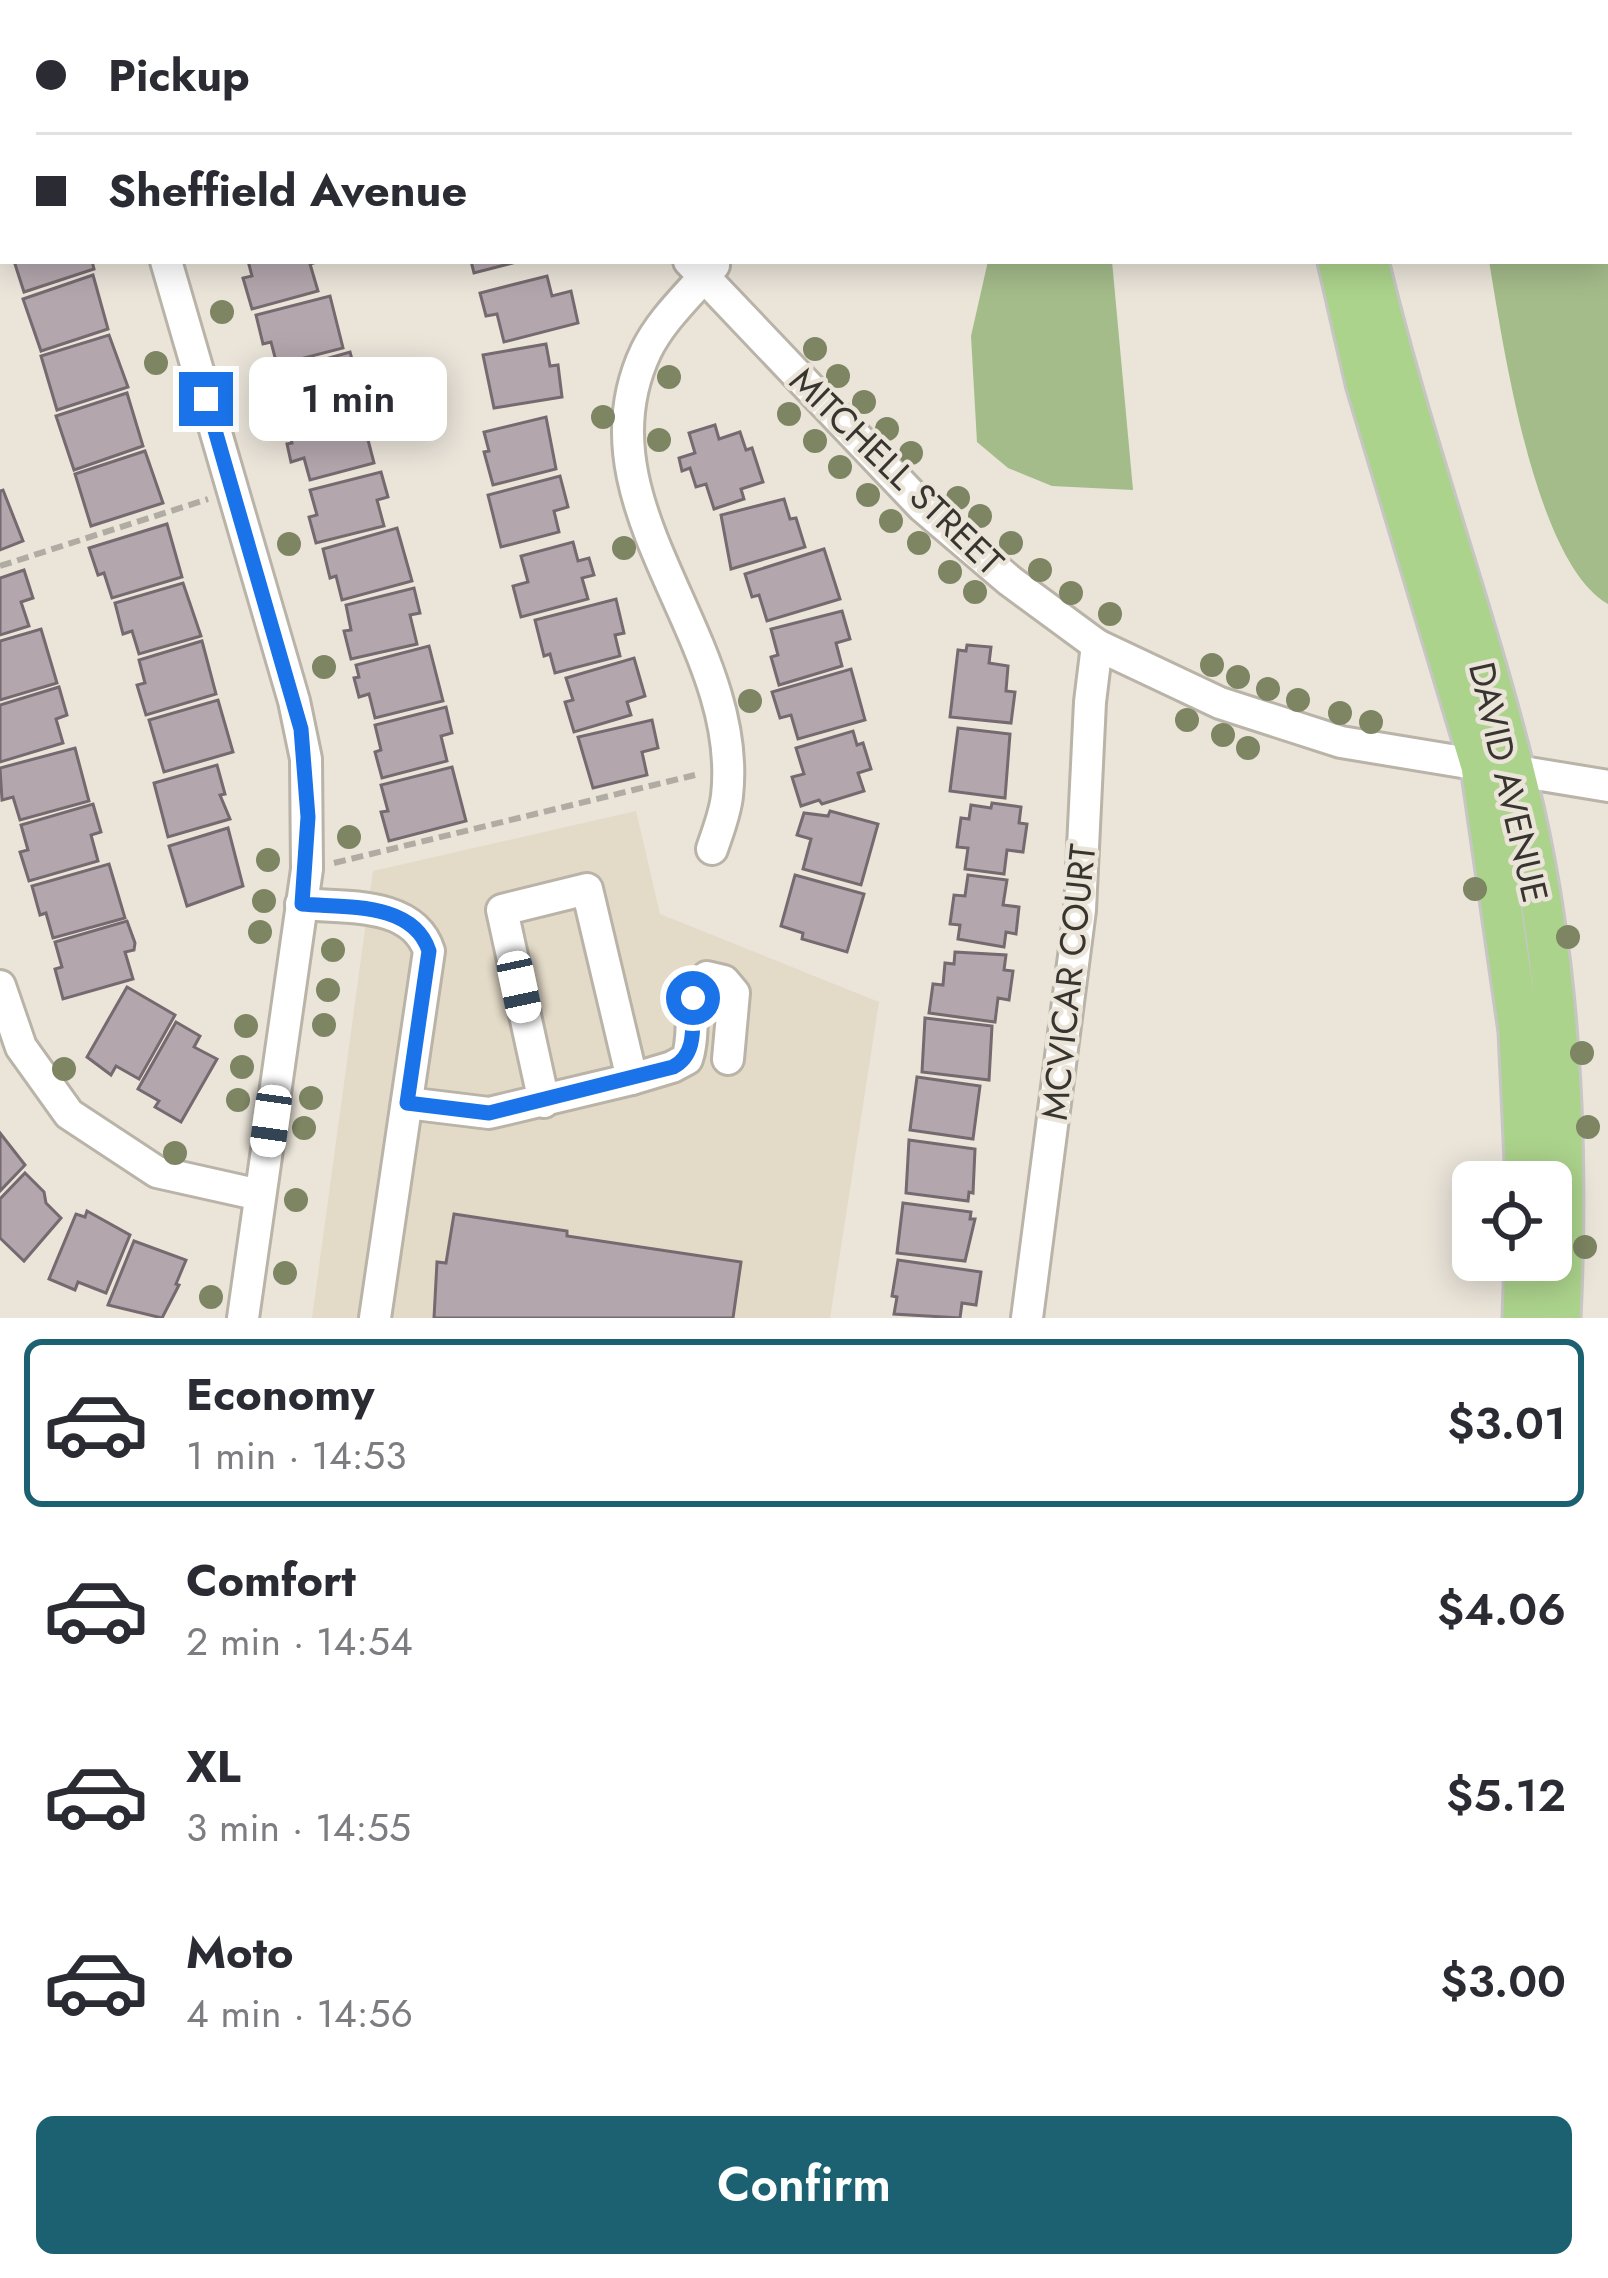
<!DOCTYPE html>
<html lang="en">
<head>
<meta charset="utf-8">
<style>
	:root { --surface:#fff; --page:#f7f7f7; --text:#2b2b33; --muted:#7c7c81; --line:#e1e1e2; --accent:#1b6172 }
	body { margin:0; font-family:Jost,sans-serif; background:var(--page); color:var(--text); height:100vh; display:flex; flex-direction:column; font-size:45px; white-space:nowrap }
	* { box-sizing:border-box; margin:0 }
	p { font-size:39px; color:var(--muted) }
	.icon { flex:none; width:66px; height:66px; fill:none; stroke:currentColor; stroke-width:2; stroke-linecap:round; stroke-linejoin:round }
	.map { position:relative; height:1318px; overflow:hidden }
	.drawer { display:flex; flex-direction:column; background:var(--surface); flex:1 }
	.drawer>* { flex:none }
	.top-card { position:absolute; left:0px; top:0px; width:1608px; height:264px; box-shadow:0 6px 30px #0003; display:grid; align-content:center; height:264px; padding:0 36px; background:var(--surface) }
	.tools { position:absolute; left:1452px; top:1161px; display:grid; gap:24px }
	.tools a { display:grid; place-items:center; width:120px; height:120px; border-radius:18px; background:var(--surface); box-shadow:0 6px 30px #0003; font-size:60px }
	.end { position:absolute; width:54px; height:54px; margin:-27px; border:15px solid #1a73e8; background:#fff; box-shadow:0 0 0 6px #fff }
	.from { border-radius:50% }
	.bubble { position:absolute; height:84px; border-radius:18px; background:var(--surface); box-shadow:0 6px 30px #0003; font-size:39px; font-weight:600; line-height:84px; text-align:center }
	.car { position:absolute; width:36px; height:72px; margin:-36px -18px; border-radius:15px; box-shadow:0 0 9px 3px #0007; background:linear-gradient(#fff 24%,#345 0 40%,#fff 0 76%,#345 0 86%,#fff 0) }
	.top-card b { display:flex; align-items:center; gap:42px; height:114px; font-size:45px }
	.top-card b+b { border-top:3px solid var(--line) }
	.top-card i { width:30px; height:30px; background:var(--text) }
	ul { padding:21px 0 0; list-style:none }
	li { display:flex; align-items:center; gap:36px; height:168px; margin:0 24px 18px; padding:0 12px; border:6px solid transparent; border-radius:18px }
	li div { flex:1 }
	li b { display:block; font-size:45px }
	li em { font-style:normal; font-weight:600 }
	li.on { border-color:var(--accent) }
	li>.icon { width:108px; height:108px; stroke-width:1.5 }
	.cta { display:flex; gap:24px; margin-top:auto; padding:24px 36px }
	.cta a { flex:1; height:138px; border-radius:18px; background:var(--accent); color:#fff; font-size:48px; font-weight:600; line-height:138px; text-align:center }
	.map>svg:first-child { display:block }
	.built { fill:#e4dac8 }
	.forest { fill:#a4bb8a }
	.building { fill:#b3a7ad; stroke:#756a6f; stroke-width:3 }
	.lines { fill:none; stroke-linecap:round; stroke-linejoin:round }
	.minor-casing { stroke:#b9b3a8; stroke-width:36 }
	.major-casing { stroke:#c7c6c5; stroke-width:45 }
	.path { stroke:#b1aca3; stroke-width:6; stroke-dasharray:12 6; stroke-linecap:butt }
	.minor { stroke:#fff; stroke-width:30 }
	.major { stroke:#acd38c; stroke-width:39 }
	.tree { fill:#7d8562 }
	.route { stroke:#1a73e8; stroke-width:15 }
	.labels { text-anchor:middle; stroke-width:9; stroke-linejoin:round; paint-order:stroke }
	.street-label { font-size:36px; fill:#383531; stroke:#eae4d9 }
</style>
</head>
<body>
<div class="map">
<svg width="1608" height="1318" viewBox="0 0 1608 1318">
	<rect width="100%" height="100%" fill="#eae4d9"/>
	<polygon class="built" points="636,811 660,914 879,1002 830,1318 312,1318 373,871"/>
	<g class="forest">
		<path d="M1460,0h148v604c-74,-42 -105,-261 -119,-343h116v-258z"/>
		<polygon points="988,261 1112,261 1133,490 1052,486 1008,468 977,442 971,336"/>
	</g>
	<g class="building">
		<polygon points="3,32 3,99 0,101 0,35"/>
		<polygon points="3,114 3,171 0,172 0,115"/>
		<polygon points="3,177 3,228 0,219"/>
		<polygon points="14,261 92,261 94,269 24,292"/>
		<polygon points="248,261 320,261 310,264 318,291 252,309 243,278 252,276"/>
		<polygon points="471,261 520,261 474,273"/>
		<polygon points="93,275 108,329 41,351 23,299"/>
		<polygon points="547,276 552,296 571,291 578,323 504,342 497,314 486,316 480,293"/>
		<polygon points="330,296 343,348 277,365 271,342 263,344 256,315"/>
		<polygon points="109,335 128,387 57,410 41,356"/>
		<polygon points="546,344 550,366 558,365 562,397 494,408 483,355"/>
		<polygon points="350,352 357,378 347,380 354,408 286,427 278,397 288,394 282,371"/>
		<polygon points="127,393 143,446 74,470 56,416"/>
		<polygon points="361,413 374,463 310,480 304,458 291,462 287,444 292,443 289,431"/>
		<polygon points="546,417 556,469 493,485 484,452 489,451 484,432"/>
		<polygon points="715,425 719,439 740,432 746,450 752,448 763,482 741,489 744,499 714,509 706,484 696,487 690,468 682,471 679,458 695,453 689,433"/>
		<polygon points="145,451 163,503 91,526 75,474"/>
		<polygon points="381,472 388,497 377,500 384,526 316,543 309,517 317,515 310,490"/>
		<polygon points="560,476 568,507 554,511 559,532 501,547 488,495"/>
		<polygon points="3,490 23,541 0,550 0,491"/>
		<polygon points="784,499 790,519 796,518 805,547 731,569 721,515"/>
		<polygon points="167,524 182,577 112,598 104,573 98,575 89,548"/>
		<polygon points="397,528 412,581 342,600 336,576 330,578 323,549"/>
		<polygon points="573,542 578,561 589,558 594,575 582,578 588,599 521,617 513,586 528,582 521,556"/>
		<polygon points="824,549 840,599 767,621 759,595 752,597 745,574"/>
		<polygon points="24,570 33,598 21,602 29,626 0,635 0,578"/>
		<polygon points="183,583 201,636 139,654 132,631 123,634 115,603"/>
		<polygon points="414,588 420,613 410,615 417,644 351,659 344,631 351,630 346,605"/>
		<polygon points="616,599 624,633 615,635 620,656 555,673 550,654 544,656 535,620"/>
		<polygon points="842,611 850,639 836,643 842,666 779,685 771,657 778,655 771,629"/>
		<polygon points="41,629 57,683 0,700 0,641"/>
		<polygon points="202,641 216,694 146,715 137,685 145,683 139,660"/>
		<polygon points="967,645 991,647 989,663 1008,666 1006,691 1015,692 1011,723 950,717 958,650 966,651"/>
		<polygon points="429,646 443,701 375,718 369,694 359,697 354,678 359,677 356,665"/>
		<polygon points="634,658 645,696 627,702 631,715 574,732 565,702 573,700 566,678"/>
		<polygon points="851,669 865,720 798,739 791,715 780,718 772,692"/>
		<polygon points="59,687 67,715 56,719 63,743 0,762 0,705"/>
		<polygon points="218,700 233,752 164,772 149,720"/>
		<polygon points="446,707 452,733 441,736 447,761 382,778 375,752 381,750 375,725"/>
		<polygon points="652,720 658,748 642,752 647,775 593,788 578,737"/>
		<polygon points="958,728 1010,734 1005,798 950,791"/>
		<polygon points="853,731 857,745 863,743 871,769 858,773 864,791 822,804 819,800 801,806 792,777 804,774 796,748"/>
		<polygon points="75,748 89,801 20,820 13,797 2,800 0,768"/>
		<polygon points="217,765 225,794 220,795 230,819 168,837 154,783"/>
		<polygon points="452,767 466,821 389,841 381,812 388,811 381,785"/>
		<polygon points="992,803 1021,807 1019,823 1027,824 1023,852 1007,850 1004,874 965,869 968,848 957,847 961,818 969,819 971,805 991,808"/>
		<polygon points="93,804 101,832 91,835 98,861 29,881 20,852 28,850 21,825"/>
		<polygon points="830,811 878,824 861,885 803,869 811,839 797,835 804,813 828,816"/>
		<polygon points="228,828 243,886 187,906 169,846"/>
		<polygon points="109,864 125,918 53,938 46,913 40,915 32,886"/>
		<polygon points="795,875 864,894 847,952 802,939 803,933 781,926"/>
		<polygon points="968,875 1007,880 1003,905 1019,907 1016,934 1006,932 1004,947 958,939 960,925 950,924 954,895 965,896"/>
		<polygon points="127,921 135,943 134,950 125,952 133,979 63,999 55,969 62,967 55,942"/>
		<polygon points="955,952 1006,955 1004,970 1013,971 1009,1000 998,998 995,1022 929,1013 933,984 943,985 945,963 954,964"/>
		<polygon points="127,987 175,1015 139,1079 116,1066 111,1075 87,1057"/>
		<polygon points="925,1018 992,1026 989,1080 922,1072"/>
		<polygon points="176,1022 200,1036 194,1047 217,1059 181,1122 155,1107 159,1101 138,1089"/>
		<polygon points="917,1077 980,1086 973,1139 910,1130"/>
		<polygon points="0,1133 25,1165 0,1191"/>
		<polygon points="909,1140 975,1149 973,1193 969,1192 968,1201 906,1193"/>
		<polygon points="25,1173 44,1192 46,1203 61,1218 24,1261 0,1238 0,1199"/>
		<polygon points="903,1203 971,1212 970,1219 975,1219 965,1261 897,1253"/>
		<polygon points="87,1211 130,1235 106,1293 78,1282 75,1290 49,1279 76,1214 85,1217"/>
		<polygon points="454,1214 567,1231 567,1236 741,1262 733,1318 434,1318 437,1262 446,1263"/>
		<polygon points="134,1241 186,1260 176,1284 179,1285 162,1318 108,1305"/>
		<polygon points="898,1260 981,1272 976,1305 962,1303 960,1318 894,1314 897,1297 892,1296"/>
	</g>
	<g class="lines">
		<defs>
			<g id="minor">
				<polyline points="97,0 98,3"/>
				<polyline points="431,0 435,3"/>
				<polyline points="848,3 848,0"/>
				<polyline points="166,261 294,701 306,759 307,869 243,1318"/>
				<polyline points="689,261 922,506 1010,581 1097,645 1220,703 1341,742 1608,786"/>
				<path d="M712,849c6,-18 13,-35 15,-53 18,-158 -154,-291 -81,-445 16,-33 45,-58 68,-86"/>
				<path d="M301,904c44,4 112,-3 128,47l-54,367"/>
				<polyline points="0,986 21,1047 69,1114 157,1172 260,1195"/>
				<path d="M632,1079l40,-12 15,-8c10,-27 -3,-62 20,-82l17,4 10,12 -6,66"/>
				<polyline points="407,1103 489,1113 632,1079 587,889 502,910 544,1102"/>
				<polyline points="1027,1318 1080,910 1090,702 1097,645"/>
			</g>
			<g id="major">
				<polyline points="1301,0 1301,3"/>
				<polyline points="1337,0 1337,3"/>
				<polyline points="1338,261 1366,383 1481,766 1519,1031 1526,1182"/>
				<path d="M1368,261c44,186 113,365 156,551 37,164 44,338 36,506"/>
				<polyline points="1523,1318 1525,1260"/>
			</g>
		</defs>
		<use href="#minor" class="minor-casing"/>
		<use href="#major" class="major-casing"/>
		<g class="path">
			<polyline points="0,566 208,499"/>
			<polyline points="334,863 695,775"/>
		</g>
		<use href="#minor" class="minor"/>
		<use href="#major" class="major"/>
	</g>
	<g class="tree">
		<circle cx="222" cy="312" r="12"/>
		<circle cx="815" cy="349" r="12"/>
		<circle cx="156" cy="363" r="12"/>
		<circle cx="838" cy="376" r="12"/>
		<circle cx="669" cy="377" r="12"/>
		<circle cx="864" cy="402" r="12"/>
		<circle cx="789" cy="414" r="12"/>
		<circle cx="603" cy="417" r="12"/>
		<circle cx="887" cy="429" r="12"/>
		<circle cx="659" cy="440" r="12"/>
		<circle cx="815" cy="441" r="12"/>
		<circle cx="911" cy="453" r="12"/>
		<circle cx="840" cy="467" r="12"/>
		<circle cx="868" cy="495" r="12"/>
		<circle cx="958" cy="498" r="12"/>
		<circle cx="980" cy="516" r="12"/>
		<circle cx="891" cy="521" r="12"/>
		<circle cx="919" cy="543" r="12"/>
		<circle cx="1011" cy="543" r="12"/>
		<circle cx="289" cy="544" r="12"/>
		<circle cx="624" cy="548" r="12"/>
		<circle cx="1040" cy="570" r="12"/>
		<circle cx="950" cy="572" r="12"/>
		<circle cx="975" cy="592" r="12"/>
		<circle cx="1071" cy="593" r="12"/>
		<circle cx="1110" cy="614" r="12"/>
		<circle cx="1212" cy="665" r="12"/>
		<circle cx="324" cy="667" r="12"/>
		<circle cx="1238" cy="677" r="12"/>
		<circle cx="1268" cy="689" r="12"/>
		<circle cx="1298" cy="700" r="12"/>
		<circle cx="750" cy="701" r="12"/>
		<circle cx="1340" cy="713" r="12"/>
		<circle cx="1187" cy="720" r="12"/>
		<circle cx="1371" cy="722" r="12"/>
		<circle cx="1223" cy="735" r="12"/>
		<circle cx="1248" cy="748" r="12"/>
		<circle cx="349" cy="837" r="12"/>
		<circle cx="268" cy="860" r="12"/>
		<circle cx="1475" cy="889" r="12"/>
		<circle cx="264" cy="901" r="12"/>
		<circle cx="260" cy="932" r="12"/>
		<circle cx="1568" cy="937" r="12"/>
		<circle cx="333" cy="950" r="12"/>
		<circle cx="328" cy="990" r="12"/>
		<circle cx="324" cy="1025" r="12"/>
		<circle cx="246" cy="1026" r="12"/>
		<circle cx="1582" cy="1053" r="12"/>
		<circle cx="242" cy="1067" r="12"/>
		<circle cx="64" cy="1069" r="12"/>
		<circle cx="311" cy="1098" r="12"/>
		<circle cx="238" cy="1100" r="12"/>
		<circle cx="1588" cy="1127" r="12"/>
		<circle cx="304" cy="1128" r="12"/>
		<circle cx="175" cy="1153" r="12"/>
		<circle cx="296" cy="1200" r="12"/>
		<circle cx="1585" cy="1247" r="12"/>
		<circle cx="285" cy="1273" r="12"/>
		<circle cx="211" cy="1297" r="12"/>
	</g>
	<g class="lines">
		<path class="route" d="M206,399l95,330 7,88 -6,87c42,4 111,-3 127,47l-22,152 82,10 184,-46c25,-13 19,-43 20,-69"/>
	</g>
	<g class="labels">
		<g class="street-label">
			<text transform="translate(897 471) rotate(44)" y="13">MITCHELL STREET</text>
			<text transform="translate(1509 782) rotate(77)" y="13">DAVID AVENUE</text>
			<text transform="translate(1068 982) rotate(-84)" y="13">MCVICAR COURT</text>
		</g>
	</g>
</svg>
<div class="tools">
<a><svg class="icon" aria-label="locate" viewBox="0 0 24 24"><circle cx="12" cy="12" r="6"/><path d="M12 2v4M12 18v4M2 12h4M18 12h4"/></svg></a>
</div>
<i class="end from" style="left:693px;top:998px"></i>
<i class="end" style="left:206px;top:399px"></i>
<div class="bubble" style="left:249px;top:357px;width:198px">1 min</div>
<i class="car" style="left:519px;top:987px;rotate:168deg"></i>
<i class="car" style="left:271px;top:1121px;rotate:188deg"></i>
<div class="top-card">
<b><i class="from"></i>Pickup</b>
<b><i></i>Sheffield Avenue</b>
</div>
</div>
<section class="drawer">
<ul>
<li class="on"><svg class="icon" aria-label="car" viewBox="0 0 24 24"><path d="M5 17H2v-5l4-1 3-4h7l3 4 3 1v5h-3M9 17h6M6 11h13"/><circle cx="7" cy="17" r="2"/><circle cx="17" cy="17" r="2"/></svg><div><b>Economy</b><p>1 min · 14:53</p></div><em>$3.01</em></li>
<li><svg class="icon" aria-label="car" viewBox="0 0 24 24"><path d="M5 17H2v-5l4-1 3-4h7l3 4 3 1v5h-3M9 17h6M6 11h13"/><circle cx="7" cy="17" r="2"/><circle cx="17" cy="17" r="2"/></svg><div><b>Comfort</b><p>2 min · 14:54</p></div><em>$4.06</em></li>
<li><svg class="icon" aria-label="car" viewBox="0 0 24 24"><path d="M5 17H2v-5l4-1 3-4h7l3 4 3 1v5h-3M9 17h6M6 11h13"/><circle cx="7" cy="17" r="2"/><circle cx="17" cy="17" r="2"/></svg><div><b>XL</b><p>3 min · 14:55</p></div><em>$5.12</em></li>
<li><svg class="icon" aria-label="car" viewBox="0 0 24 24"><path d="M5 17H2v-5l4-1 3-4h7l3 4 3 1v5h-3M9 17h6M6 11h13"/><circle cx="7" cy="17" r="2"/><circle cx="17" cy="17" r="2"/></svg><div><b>Moto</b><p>4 min · 14:56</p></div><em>$3.00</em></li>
</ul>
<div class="cta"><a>Confirm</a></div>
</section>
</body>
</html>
